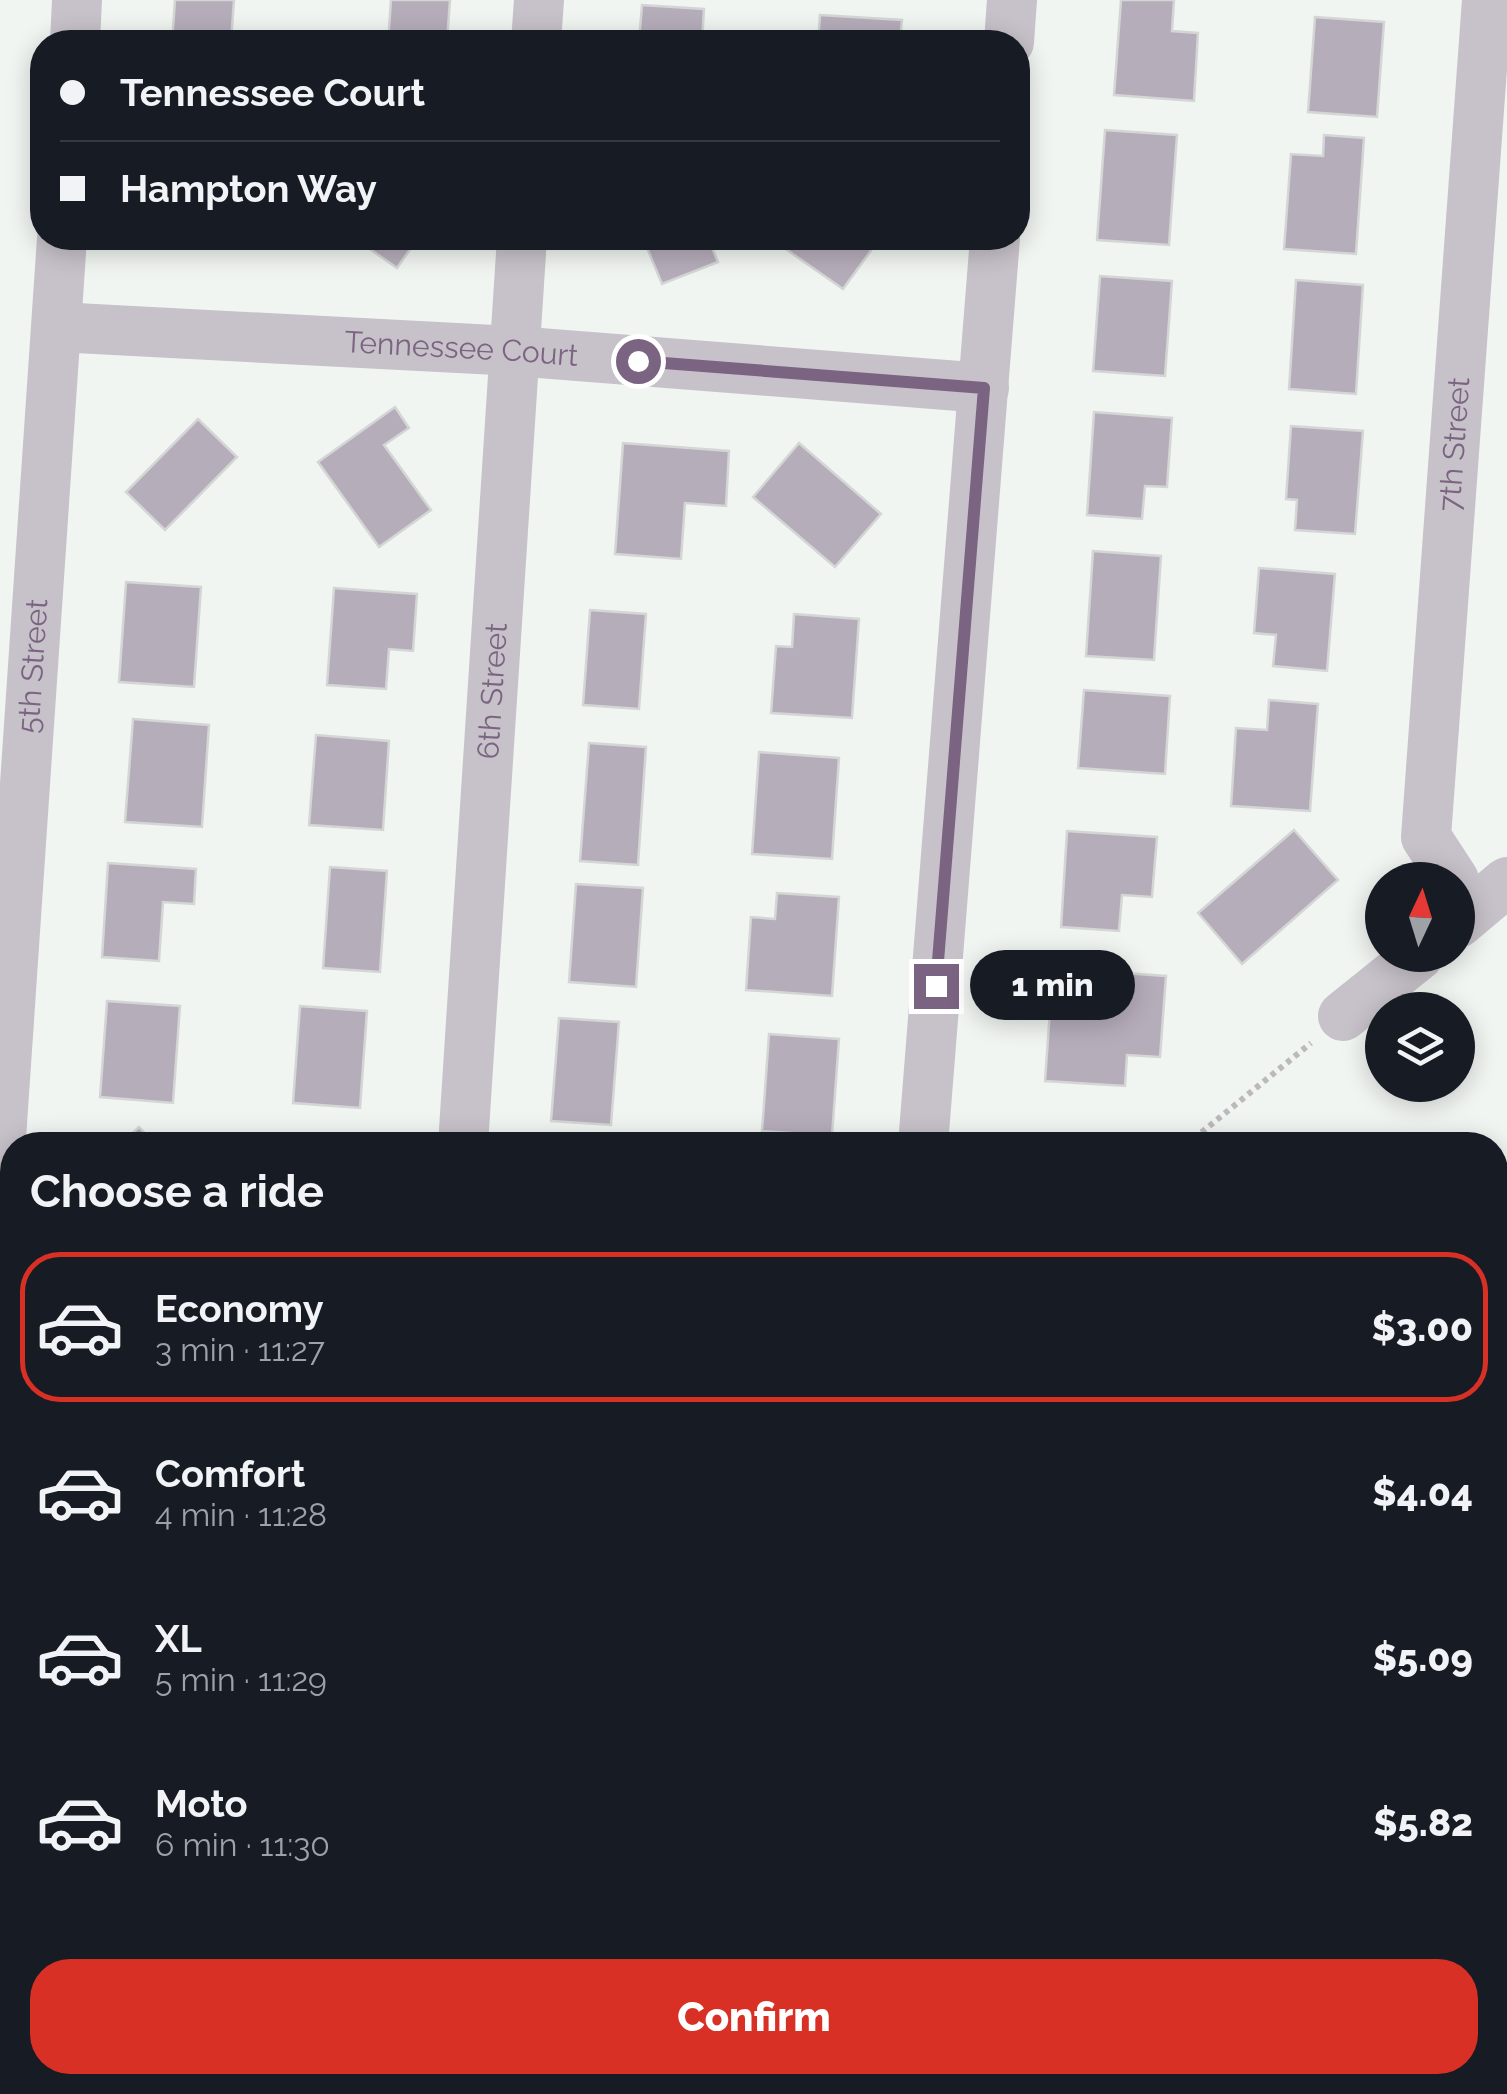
<!DOCTYPE html>
<html lang="en">
<head>
<meta charset="utf-8">
<style>
	:root { --surface:#171b24; --page:#20242c; --text:#f1f3f6; --muted:#9ea1a6; --line:#363941; --accent:#d93025 }
	body { margin:0; font-family:Raleway,sans-serif; background:var(--page); color:var(--text); height:100vh; display:flex; flex-direction:column; font-size:38px; white-space:nowrap }
	* { box-sizing:border-box; margin:0 }
	p { font-size:32px; color:var(--muted) }
	.icon { flex:none; width:55px; height:55px; fill:none; stroke:currentColor; stroke-width:2; stroke-linecap:round; stroke-linejoin:round }
	.map { position:relative; flex:1; overflow:hidden }
	.sheet { position:absolute; left:0px; top:1132px; width:1508px; height:962px; display:flex; flex-direction:column; background:var(--surface); border-radius:40px 40px 0 0; box-shadow:0 5px 25px #0003 }
	.sheet>* { flex:none }
	.banner { position:absolute; left:30px; top:30px; width:1000px; height:220px; border-radius:40px; box-shadow:0 5px 25px #0003; display:grid; align-content:center; height:220px; padding:0 30px; background:var(--surface) }
	.needle { width:65px; rotate:4deg }
	.tools { position:absolute; left:1365px; top:862px; display:grid; gap:20px }
	.tools a { display:grid; place-items:center; width:110px; height:110px; border-radius:50%; background:var(--surface); box-shadow:0 5px 25px #0003; font-size:50px }
	.end { position:absolute; width:45px; height:45px; margin:-22px; border:12px solid #7b6482; background:#fff; box-shadow:0 0 0 5px #fff }
	.from { border-radius:50% }
	.bubble { position:absolute; height:70px; border-radius:35px; background:var(--surface); box-shadow:0 5px 25px #0003; font-size:32px; font-weight:800; line-height:70px; text-align:center }
	.banner b { display:flex; align-items:center; gap:35px; height:95px; font-size:38px }
	.banner b+b { border-top:2px solid var(--line) }
	.banner i { width:25px; height:25px; background:var(--text) }
	ul { padding:0; list-style:none }
	li { display:flex; align-items:center; gap:30px; height:150px; margin:0 20px 15px; padding:0 10px; border:5px solid transparent; border-radius:40px }
	li div { flex:1 }
	li b { display:block; font-size:38px }
	li em { font-style:normal; font-weight:800 }
	li.active { border-color:var(--accent) }
	li>.icon { width:90px; height:90px; stroke-width:1.5 }
	h2 { padding:0 30px; font-size:45px; line-height:120px }
	.action { display:flex; gap:20px; margin-top:auto; padding:20px 30px }
	.action a { flex:1; height:115px; border-radius:40px; background:var(--accent); color:#fff; font-size:40px; font-weight:800; line-height:115px; text-align:center }
	.map>svg:first-child { display:block }
	.water { fill:#cac3cf }
	.building { fill:#b6adba; stroke:#d4d6d5; stroke-width:2.5 }
	.lines { fill:none; stroke-linecap:round; stroke-linejoin:round }
	.path { stroke:#bcb8bd; stroke-width:6; stroke-dasharray:5 5; stroke-linecap:butt }
	.minor { stroke:#c7c2c9; stroke-width:50 }
	.route { stroke:#7b6482; stroke-width:12 }
	.labels { text-anchor:middle; stroke-width:10; stroke-linejoin:round; paint-order:stroke }
	.street-label { font-size:30px; fill:#7b6482; stroke:#fff }
</style>
</head>
<body>
<div class="map">
<svg width="1507" height="2094" viewBox="0 0 1507 2094">
	<rect width="100%" height="100%" fill="#f1f5f2"/>
	<g class="water">
		<polygon points="12,1664 12,1863 0,1865 0,1672"/>
		<polygon points="250,2083 250,2082 421,2083 413,2094 252,2094"/>
	</g>
	<g class="building">
		<polygon points="175,0 234,0 231,42 172,42"/>
		<polygon points="391,0 450,0 447,42 388,42"/>
		<polygon points="1121,0 1174,0 1172,31 1198,33 1194,101 1114,95"/>
		<polygon points="642,5 704,9 702,42 639,42"/>
		<polygon points="820,15 902,20 900,42 818,42"/>
		<polygon points="1315,17 1384,22 1377,117 1308,112"/>
		<polygon points="1105,130 1177,135 1169,245 1097,240"/>
		<polygon points="1324,135 1364,138 1356,254 1284,249 1291,154 1323,156"/>
		<polygon points="354,238 418,238 397,268"/>
		<polygon points="643,238 708,238 718,262 662,284"/>
		<polygon points="785,238 880,238 843,289 780,245"/>
		<polygon points="1100,276 1172,281 1165,376 1093,371"/>
		<polygon points="1296,280 1363,285 1356,394 1289,389"/>
		<polygon points="395,407 409,428 384,445 431,510 379,547 318,462"/>
		<polygon points="1094,412 1172,418 1167,487 1145,486 1142,519 1087,515"/>
		<polygon points="198,419 237,457 165,530 126,492"/>
		<polygon points="1291,426 1363,431 1355,534 1295,530 1297,500 1286,499"/>
		<polygon points="623,443 729,451 726,506 685,503 681,559 615,554"/>
		<polygon points="799,443 881,514 835,567 753,497"/>
		<polygon points="1093,551 1161,556 1154,660 1086,656"/>
		<polygon points="1259,568 1335,574 1327,671 1273,666 1276,635 1254,633"/>
		<polygon points="126,582 201,587 194,687 119,682"/>
		<polygon points="334,588 417,594 413,651 389,649 386,689 327,685"/>
		<polygon points="590,610 646,614 639,709 583,705"/>
		<polygon points="794,614 859,619 852,718 771,713 776,646 792,647"/>
		<polygon points="1084,690 1170,696 1165,774 1078,768"/>
		<polygon points="1269,700 1318,704 1310,811 1231,806 1236,728 1267,730"/>
		<polygon points="133,719 209,725 202,827 125,822"/>
		<polygon points="316,735 389,741 383,830 309,825"/>
		<polygon points="589,743 646,747 638,865 580,861"/>
		<polygon points="759,752 839,758 832,859 752,854"/>
		<polygon points="1294,830 1338,880 1242,964 1198,913"/>
		<polygon points="1067,831 1157,837 1152,897 1122,895 1119,931 1061,927"/>
		<polygon points="108,863 196,869 194,904 163,902 159,961 102,957"/>
		<polygon points="330,867 387,871 380,972 323,968"/>
		<polygon points="576,884 643,888 636,987 569,982"/>
		<polygon points="777,893 839,897 832,996 746,990 751,917 775,919"/>
		<polygon points="1053,968 1166,976 1160,1057 1127,1055 1125,1086 1045,1081"/>
		<polygon points="107,1001 180,1006 173,1103 100,1097"/>
		<polygon points="300,1006 367,1011 360,1108 293,1103"/>
		<polygon points="559,1018 619,1022 611,1125 551,1121"/>
		<polygon points="769,1034 839,1039 832,1136 762,1131"/>
		<polygon points="139,1127 156,1145 120,1145"/>
		<polygon points="12,1526 12,1616 0,1622 0,1532"/>
		<polygon points="86,2082 202,2082 202,2094 85,2094"/>
		<polygon points="535,2082 578,2082 577,2094 534,2094"/>
		<polygon points="651,2082 708,2082 707,2094 650,2094"/>
	</g>
	<g class="lines">
		<polyline class="path" points="1186,1145 1311,1043"/>
		<g class="minor">
			<polyline points="75,42 77,0"/>
			<polyline points="536,42 539,0"/>
			<polyline points="1009,42 1012,0"/>
			<path id="s1" d="M57,327l457,24 470,37"/>
			<path id="s2" d="M1454,880l-28,-43 61,-837"/>
			<polyline points="1458,923 1507,882"/>
			<polyline points="1343,1016 1419,955"/>
			<path id="s3" d="M463,1145l59,-907"/>
			<polyline points="923,1145 995,238"/>
			<path id="s4" d="M0,1153l62,-915"/>
			<polyline points="0,1390 12,1391"/>
			<polyline points="1495,1541 1507,1543"/>
			<polyline points="1495,1823 1507,1661"/>
			<polyline points="1495,1979 1507,1980"/>
			<polyline points="838,2094 839,2082"/>
			<polyline points="1036,2094 1037,2082"/>
		</g>
	</g>
	<g class="lines">
		<polyline class="route" points="638,361 984,388 936,986"/>
	</g>
	<g class="labels">
		<g class="street-label">
			<text dy="10" stroke="none"><textPath href="#s1" startOffset="405">Tennessee Court</textPath></text>
			<text dy="10" stroke="none"><textPath href="#s2" startOffset="445">7th Street</textPath></text>
			<text dy="10" stroke="none"><textPath href="#s4" startOffset="488">5th Street</textPath></text>
			<text dy="10" stroke="none"><textPath href="#s3" startOffset="455">6th Street</textPath></text>
		</g>
	</g>
</svg>
<div class="tools">
<a><svg class="needle" viewBox="-14 -14 28 28"><path d="M0-13l5 13h-10z" fill="#e53935"/><path d="M0 13l5-13h-10z" fill="#9ea1a6"/></svg></a>
<a><svg class="icon" aria-label="layers" viewBox="0 0 24 24"><path d="M12 4l9 5-9 5-9-5zM3 14l9 5 9-5"/></svg></a>
</div>
<i class="end from" style="left:638px;top:361px"></i>
<i class="end" style="left:936px;top:986px"></i>
<div class="bubble" style="left:970px;top:950px;width:165px">1 min</div>
<div class="banner">
<b><i class="from"></i>Tennessee Court</b>
<b><i></i>Hampton Way</b>
</div>
<section class="sheet">
<h2>Choose a ride</h2>
<ul>
<li class="active"><svg class="icon" aria-label="car" viewBox="0 0 24 24"><path d="M5 17H2v-5l4-1 3-4h7l3 4 3 1v5h-3M9 17h6M6 11h13"/><circle cx="7" cy="17" r="2"/><circle cx="17" cy="17" r="2"/></svg><div><b>Economy</b><p>3 min · 11:27</p></div><em>$3.00</em></li>
<li><svg class="icon" aria-label="car" viewBox="0 0 24 24"><path d="M5 17H2v-5l4-1 3-4h7l3 4 3 1v5h-3M9 17h6M6 11h13"/><circle cx="7" cy="17" r="2"/><circle cx="17" cy="17" r="2"/></svg><div><b>Comfort</b><p>4 min · 11:28</p></div><em>$4.04</em></li>
<li><svg class="icon" aria-label="car" viewBox="0 0 24 24"><path d="M5 17H2v-5l4-1 3-4h7l3 4 3 1v5h-3M9 17h6M6 11h13"/><circle cx="7" cy="17" r="2"/><circle cx="17" cy="17" r="2"/></svg><div><b>XL</b><p>5 min · 11:29</p></div><em>$5.09</em></li>
<li><svg class="icon" aria-label="car" viewBox="0 0 24 24"><path d="M5 17H2v-5l4-1 3-4h7l3 4 3 1v5h-3M9 17h6M6 11h13"/><circle cx="7" cy="17" r="2"/><circle cx="17" cy="17" r="2"/></svg><div><b>Moto</b><p>6 min · 11:30</p></div><em>$5.82</em></li>
</ul>
<div class="action"><a>Confirm</a></div>
</section>
</div>
</body>
</html>
